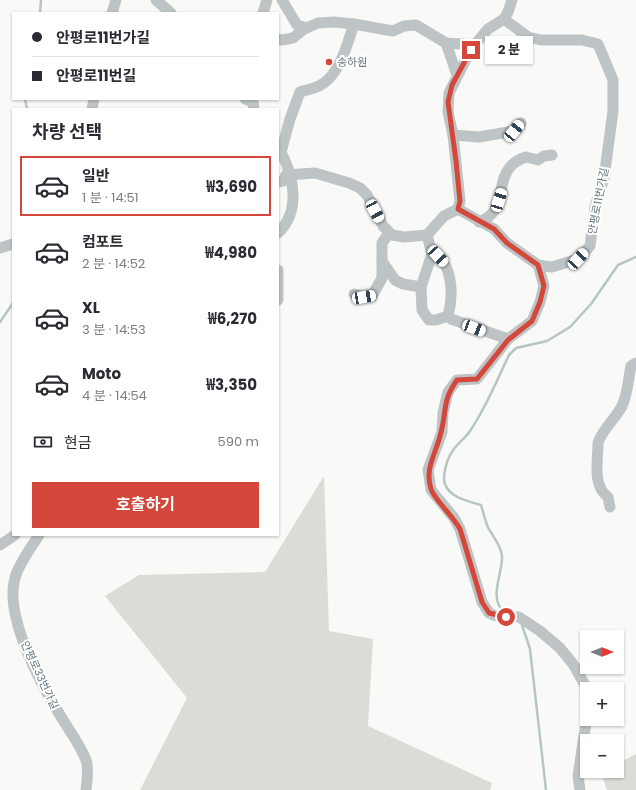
<!DOCTYPE html>
<html lang="ko">
<head>
<meta charset="utf-8">
<style>
	:root { --surface:#fff; --page:#f7f7f7; --text:#2b2b33; --muted:#7c7c81; --line:#e1e1e2; --accent:#d4483c }
	body { margin:0; font-family:Poppins,"Noto Sans KR",sans-serif; background:var(--page); color:var(--text); height:100vh; display:flex; flex-direction:column; font-size:15px; white-space:nowrap }
	* { box-sizing:border-box; margin:0 }
	p { font-size:13px; color:var(--muted) }
	.icon { flex:none; width:22px; height:22px; fill:none; stroke:currentColor; stroke-width:2; stroke-linecap:round; stroke-linejoin:round }
	.map { position:relative; flex:1; overflow:hidden }
	.panel { position:absolute; left:12px; top:108px; width:267px; height:428px; display:flex; flex-direction:column; background:var(--surface); border-radius:0px; box-shadow:0 1px 3px #0004 }
	.panel>* { flex:none }
	.hud { position:absolute; left:12px; top:12px; width:267px; height:88px; border-radius:0px; box-shadow:0 1px 3px #0004; display:grid; align-content:center; height:88px; padding:0 20px; background:var(--surface) }
	.needle { width:26px; rotate:90deg }
	.controls { position:absolute; left:580px; top:630px; display:grid; gap:8px }
	.controls a { display:grid; place-items:center; width:44px; height:44px; border-radius:0px; background:var(--surface); box-shadow:0 1px 3px #0004; font-size:20px }
	.end { position:absolute; width:18px; height:18px; margin:-9px; border:5px solid #d4483c; background:#fff; box-shadow:0 0 0 2px #fff }
	.from { border-radius:50% }
	.bubble { position:absolute; height:28px; border-radius:0px; background:var(--surface); box-shadow:0 1px 3px #0004; font-size:13px; font-weight:700; line-height:28px; text-align:center }
	.car { position:absolute; width:12px; height:24px; margin:-12px -6px; border-radius:5px; box-shadow:0 0 3px 1px #0007; background:linear-gradient(#fff 24%,#345 0 40%,#fff 0 76%,#345 0 86%,#fff 0) }
	.hud b { display:flex; align-items:center; gap:14px; height:38px; font-size:15px }
	.hud b+b { border-top:1px solid var(--line) }
	.hud i { width:10px; height:10px; background:var(--text) }
	ul { padding:0; list-style:none }
	li { display:flex; align-items:center; gap:12px; height:60px; margin:0 8px 6px; padding:0 12px; border:2px solid transparent; border-radius:0px }
	li div { flex:1 }
	li b { display:block; font-size:15px }
	li em { font-style:normal; font-weight:700 }
	li.on { border-color:var(--accent) }
	li>.icon { width:36px; height:36px; stroke-width:1.5 }
	h2 { padding:0 20px; font-size:18px; line-height:48px }
	.pay { display:flex; align-items:center; gap:10px; height:44px; padding:0 20px; font-size:15px }
	.pay p { margin-inline-start:auto }
	.button { display:flex; gap:8px; margin-top:auto; padding:8px 20px }
	.button a { flex:1; height:46px; border-radius:0px; background:var(--accent); color:#fff; font-size:16px; font-weight:700; line-height:46px; text-align:center }
	.map>svg:first-child { display:block }
	.green { fill:#daddd6 }
	.lines { fill:none; stroke-linecap:round; stroke-linejoin:round }
	.stream { stroke:#b7c5c7; stroke-width:2.5 }
	.minor { stroke:#bec4c6; stroke-width:11 }
	.route { stroke:#d4483c; stroke-width:5 }
	.poi-dot { fill:#d4483c; stroke:#fff; stroke-width:1.5 }
	.labels { text-anchor:middle; stroke-width:4; stroke-linejoin:round; paint-order:stroke }
	.poi-label { font-size:11px; fill:#66787f; stroke:#fff; text-anchor:start }
	.street-label { font-size:11px; fill:#66787f; stroke:#fff }
</style>
</head>
<body>
<div class="map">
<svg width="636" height="790" viewBox="0 0 636 790">
	<rect width="100%" height="100%" fill="#f9f9f7"/>
	<g class="green">
		<polygon points="324,476 329,631 373,639 368,726 492,783 490,790 140,790 187,698 105,596 139,575 265,572"/>
		<polygon points="636,754 636,790 607,790 601,773 605,771 617,771 617,764"/>
	</g>
	<g class="lines">
		<g class="stream">
			<polyline points="40,13 41,0"/>
			<polyline points="25,99 27,109"/>
			<polyline points="0,322 13,303"/>
			<path d="M504,612c-16,-14 -1,-39 -2,-56 -1,-12 -11,-21 -15,-31 -2,-6 -4,-13 -6,-20 -13,-4 -31,-7 -36,-21 -3,-8 2,-25 7,-32 4,-8 13,-13 18,-21 16,-23 27,-51 39,-76l7,-7 31,-7 23,-14 21,-23 27,-39 18,-8"/>
			<polyline points="522,625 530,649 546,790"/>
		</g>
		<g class="minor">
			<polyline points="156,0 171,13"/>
			<polyline points="282,0 297,25 307,28"/>
			<polyline points="112,13 116,0"/>
			<polyline points="263,13 267,0"/>
			<polyline points="278,39 282,40 293,38 304,29 318,23 334,22 354,24 393,31 404,26 416,25 446,43 475,45"/>
			<polyline points="446,43 457,75"/>
			<polyline points="245,99 253,102 254,109"/>
			<polyline points="92,109 94,99"/>
			<polyline points="453,135 479,137 514,131 521,123"/>
			<polyline points="278,182 283,181 286,175 315,173 349,183 360,188 367,195 383,226 392,235 404,237 427,235 444,216 458,209 460,201 453,135 448,112 449,93 471,49 488,29 504,19 508,12 512,0"/>
			<polyline points="458,209 494,229 507,243 538,265 552,267 578,259 590,246 595,207 604,178 613,111 613,80 598,44 582,40 541,40 528,37 504,19"/>
			<path d="M479,222c29,-11 16,-37 31,-55 4,-5 10,-8 16,-10l12,3 6,-4 8,-1"/>
			<path d="M278,233c23,-22 16,-56 3,-81l9,-33 10,-27c6,-2 13,-3 19,-6 21,-10 28,-42 35,-62"/>
			<polyline points="389,233 382,243 382,261 395,280 403,284 421,287"/>
			<path d="M427,235l5,19c22,7 21,44 16,62l3,3 57,20"/>
			<polyline points="0,248 13,244"/>
			<polyline points="432,254 421,287 422,310 429,320 436,320 448,316"/>
			<polyline points="538,265 544,286 540,302 532,321 508,339 477,379 457,380 448,392 443,413 442,432 428,470 431,490 454,518 460,529 482,602 489,613 496,616 519,617 540,631 560,648 573,664 585,685 587,710"/>
			<polyline points="278,270 278,300"/>
			<polyline points="354,294 364,297 372,296 382,278 382,262"/>
			<path d="M610,507l-2,-10c-16,-11 -10,-37 -10,-54 3,-12 18,-25 24,-37 6,-13 6,-26 9,-40l5,-3"/>
			<path d="M39,535c-7,11 -21,30 -24,43 -11,37 25,105 45,137 8,14 20,29 26,45 3,8 1,21 0,30"/>
			<polyline points="0,545 15,535"/>
			<polyline points="580,790 578,776 587,716"/>
		</g>
	</g>
	<g class="lines">
		<path class="route" d="M471,50l-19,35 -4,17 8,59 4,40 -2,8 36,20 13,14 31,22 6,21 -4,16 -8,19 -24,19 -31,39 -20,1c-15,21 -10,30 -16,52 -4,20 -17,36 -10,57 3,10 22,27 29,40l22,73 7,11 17,4"/>
	</g>
	<circle class="poi-dot" cx="329" cy="62" r="4"/>
	<g class="labels">
		<g class="poi-label">
			<text x="337" y="66">송하원</text>
		</g>
		<g class="street-label">
			<text transform="translate(598 201) rotate(-79)" y="4">안평로11번가길</text>
			<text transform="translate(40 675) rotate(65)" y="4">안평로33번가길</text>
		</g>
	</g>
</svg>
<div class="controls">
<a><svg class="needle" viewBox="-14 -14 28 28"><path d="M0-13l5 13h-10z" fill="#e53935"/><path d="M0 13l5-13h-10z" fill="#7c7c81"/></svg></a>
<a>+</a>
<a>−</a>
</div>
<i class="end from" style="left:506px;top:617px"></i>
<i class="end" style="left:471px;top:50px"></i>
<div class="bubble" style="left:485px;top:36px;width:48px">2 분</div>
<i class="car" style="left:514px;top:131px;rotate:39deg"></i>
<i class="car" style="left:499px;top:200px;rotate:17deg"></i>
<i class="car" style="left:375px;top:211px;rotate:152deg"></i>
<i class="car" style="left:438px;top:256px;rotate:137deg"></i>
<i class="car" style="left:578px;top:259px;rotate:43deg"></i>
<i class="car" style="left:364px;top:297px;rotate:81deg"></i>
<i class="car" style="left:474px;top:328px;rotate:111deg"></i>
<div class="hud">
<b><i class="from"></i>안평로11번가길</b>
<b><i></i>안평로11번길</b>
</div>
<section class="panel">
<h2>차량 선택</h2>
<ul>
<li class="on"><svg class="icon" aria-label="car" viewBox="0 0 24 24"><path d="M5 17H2v-5l4-1 3-4h7l3 4 3 1v5h-3M9 17h6M6 11h13"/><circle cx="7" cy="17" r="2"/><circle cx="17" cy="17" r="2"/></svg><div><b>일반</b><p>1 분 · 14:51</p></div><em>₩3,690</em></li>
<li><svg class="icon" aria-label="car" viewBox="0 0 24 24"><path d="M5 17H2v-5l4-1 3-4h7l3 4 3 1v5h-3M9 17h6M6 11h13"/><circle cx="7" cy="17" r="2"/><circle cx="17" cy="17" r="2"/></svg><div><b>컴포트</b><p>2 분 · 14:52</p></div><em>₩4,980</em></li>
<li><svg class="icon" aria-label="car" viewBox="0 0 24 24"><path d="M5 17H2v-5l4-1 3-4h7l3 4 3 1v5h-3M9 17h6M6 11h13"/><circle cx="7" cy="17" r="2"/><circle cx="17" cy="17" r="2"/></svg><div><b>XL</b><p>3 분 · 14:53</p></div><em>₩6,270</em></li>
<li><svg class="icon" aria-label="car" viewBox="0 0 24 24"><path d="M5 17H2v-5l4-1 3-4h7l3 4 3 1v5h-3M9 17h6M6 11h13"/><circle cx="7" cy="17" r="2"/><circle cx="17" cy="17" r="2"/></svg><div><b>Moto</b><p>4 분 · 14:54</p></div><em>₩3,350</em></li>
</ul>
<div class="pay"><svg class="icon" aria-label="cash" viewBox="0 0 24 24"><path d="M3 7h18v10H3z"/><circle cx="12" cy="12" r="2"/></svg>현금<p>590 m</p></div>
<div class="button"><a>호출하기</a></div>
</section>
</div>
</body>
</html>
